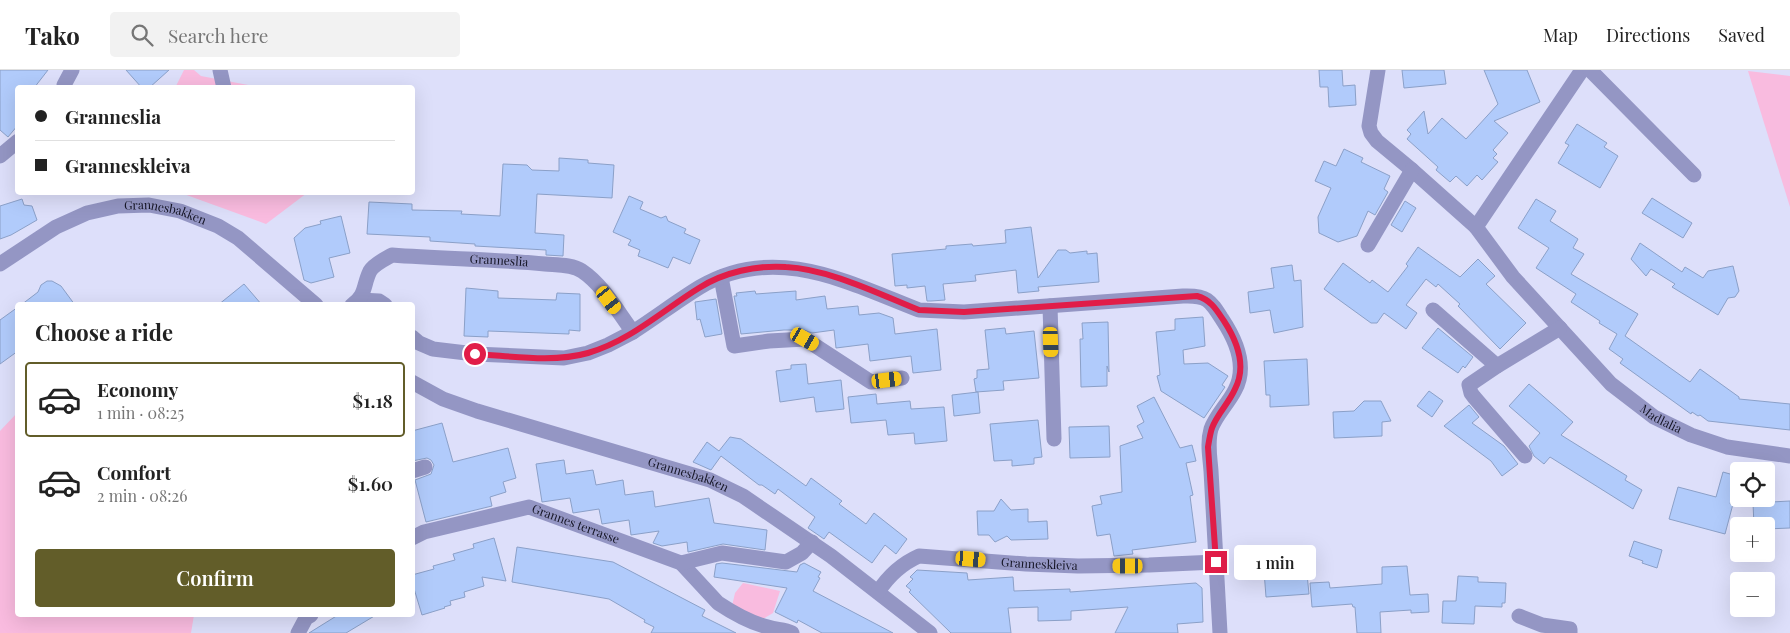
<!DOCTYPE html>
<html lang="en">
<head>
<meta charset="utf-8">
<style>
	:root { --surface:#fff; --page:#f2f2f2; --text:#222; --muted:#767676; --line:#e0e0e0; --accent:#625d29 }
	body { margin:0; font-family:"Playfair Display",serif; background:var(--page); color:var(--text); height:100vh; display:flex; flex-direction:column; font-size:19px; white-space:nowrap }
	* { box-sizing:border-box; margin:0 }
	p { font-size:16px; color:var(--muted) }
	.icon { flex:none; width:28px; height:28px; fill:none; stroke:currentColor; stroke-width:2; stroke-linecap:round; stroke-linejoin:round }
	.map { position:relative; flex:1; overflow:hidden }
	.details { position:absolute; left:15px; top:232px; width:400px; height:315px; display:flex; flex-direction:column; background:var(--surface); border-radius:5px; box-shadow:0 5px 20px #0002 }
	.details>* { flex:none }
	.banner { position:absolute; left:15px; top:15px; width:400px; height:110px; border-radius:5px; box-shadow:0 5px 20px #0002; display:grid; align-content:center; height:110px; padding:0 20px; background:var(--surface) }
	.tools { position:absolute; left:1730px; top:392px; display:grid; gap:10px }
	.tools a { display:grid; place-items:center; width:45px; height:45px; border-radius:5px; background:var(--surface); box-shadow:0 5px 20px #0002; font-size:25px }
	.end { position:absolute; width:22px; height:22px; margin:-11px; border:6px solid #e11d48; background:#fff; box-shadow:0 0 0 2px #fff }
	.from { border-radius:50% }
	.bubble { position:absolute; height:35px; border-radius:5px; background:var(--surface); box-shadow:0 5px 20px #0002; font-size:16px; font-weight:600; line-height:35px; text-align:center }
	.car { position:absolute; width:15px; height:30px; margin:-15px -8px; border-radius:6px; box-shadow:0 0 4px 1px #0007; background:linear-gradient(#f5c518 24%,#345 0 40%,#f5c518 0 76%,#345 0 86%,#f5c518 0) }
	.banner b { display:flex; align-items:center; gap:18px; height:48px; font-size:19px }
	.banner b+b { border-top:1px solid var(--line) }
	.banner i { width:12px; height:12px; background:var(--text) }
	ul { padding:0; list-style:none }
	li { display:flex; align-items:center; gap:15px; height:75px; margin:0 10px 8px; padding:0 10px; border:2px solid transparent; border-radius:5px }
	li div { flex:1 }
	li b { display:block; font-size:19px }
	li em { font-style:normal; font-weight:600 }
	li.active { border-color:var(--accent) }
	li>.icon { width:45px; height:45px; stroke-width:1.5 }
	h2 { padding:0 20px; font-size:22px; line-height:60px }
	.cta { display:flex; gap:10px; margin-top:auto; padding:10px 20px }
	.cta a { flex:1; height:58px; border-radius:5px; background:var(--accent); color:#fff; font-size:20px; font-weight:600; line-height:58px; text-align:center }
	header { display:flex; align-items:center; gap:30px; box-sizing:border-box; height:70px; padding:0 25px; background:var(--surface); border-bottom:1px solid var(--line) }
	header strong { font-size:24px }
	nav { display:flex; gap:28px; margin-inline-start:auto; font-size:18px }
	.search { width:350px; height:45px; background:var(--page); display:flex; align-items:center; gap:12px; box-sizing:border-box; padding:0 18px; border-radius:5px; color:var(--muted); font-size:19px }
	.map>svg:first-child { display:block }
	.green { fill:#f9bbdf }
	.building { fill:#b1cbfb; stroke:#8ba0c8 }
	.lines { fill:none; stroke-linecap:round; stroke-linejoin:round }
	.minor { stroke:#9496c4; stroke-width:15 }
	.route { stroke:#e11d48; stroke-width:6 }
	.labels { text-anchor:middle; stroke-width:4; stroke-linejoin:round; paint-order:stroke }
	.street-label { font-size:12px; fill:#141424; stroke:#ededf7 }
</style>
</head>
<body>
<header>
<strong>Tako</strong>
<div class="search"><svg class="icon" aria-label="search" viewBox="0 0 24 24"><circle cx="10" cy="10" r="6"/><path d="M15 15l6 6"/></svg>Search here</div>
<nav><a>Map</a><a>Directions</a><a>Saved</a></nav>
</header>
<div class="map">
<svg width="1790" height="563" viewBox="0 0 1790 563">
	<rect width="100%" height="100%" fill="#dddffa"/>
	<g class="green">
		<polygon points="184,0 194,0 201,6 259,17 175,18"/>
		<polygon points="1748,1 1790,6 1790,137"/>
		<polygon points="181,123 307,122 307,123 266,154"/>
		<polygon points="17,343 18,545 194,545 191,563 0,563 0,361"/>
		<polygon points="743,513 780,521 773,543 761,550 732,536 735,523"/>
	</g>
	<g class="building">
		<polygon points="0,0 48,0 34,18 18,18 18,55 8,67 0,60"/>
		<polygon points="126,0 169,0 149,18 142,18"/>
		<polygon points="1319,0 1342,0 1343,16 1355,15 1356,35 1329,37 1328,17 1320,17"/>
		<polygon points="1402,0 1444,0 1446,14 1404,18"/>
		<polygon points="1484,0 1527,0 1540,32 1494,51 1508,63 1493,80 1497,84 1493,88 1498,92 1482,110 1477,105 1467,116 1456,106 1450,112 1436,100 1438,97 1407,69 1411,64 1407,60 1424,41 1428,64 1442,48 1466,69 1498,34"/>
		<polygon points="1577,54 1607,73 1604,77 1618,86 1600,118 1558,93 1569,75 1565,73"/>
		<polygon points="1344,79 1363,88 1361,92 1390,106 1384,119 1388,122 1375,145 1368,141 1357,166 1338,172 1319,163 1318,147 1331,118 1315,111 1324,91 1336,96"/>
		<polygon points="559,88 588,90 588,93 614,95 612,128 537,124 535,163 564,165 563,186 546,185 546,180 475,176 475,174 430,171 430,167 367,164 369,132 412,134 412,140 462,141 461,144 500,146 503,94 527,95 532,100 559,101"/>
		<polygon points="629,126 643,132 640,139 661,148 666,146 668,151 686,159 684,163 700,170 690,194 673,187 668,198 651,191 638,186 640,180 628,175 631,170 613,162"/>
		<polygon points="1652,128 1692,153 1683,168 1642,143"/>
		<polygon points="22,129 24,135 32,136 37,150 11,165 0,169 0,136"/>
		<polygon points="1536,129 1556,141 1550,151 1578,169 1573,178 1584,184 1571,204 1638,244 1625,266 1690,312 1700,299 1739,327 1739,329 1790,334 1790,360 1708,351 1700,345 1698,346 1692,342 1691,344 1620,293 1623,289 1609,279 1617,264 1599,253 1600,251 1571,232 1576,224 1536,198 1549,178 1518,158"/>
		<polygon points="1405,131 1416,138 1402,162 1391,155"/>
		<polygon points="341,146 350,183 329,188 334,207 311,213 304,210 294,168 305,158 321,154 320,151"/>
		<polygon points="1031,157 1038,208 1058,180 1066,180 1070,183 1087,181 1087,184 1097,183 1099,212 1038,217 1039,221 1018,223 1016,200 975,205 976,211 943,214 945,230 931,231 927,231 925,216 907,218 907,215 895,216 892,184 946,179 946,176 972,174 973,176 1006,173 1005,160"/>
		<polygon points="1640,173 1682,202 1685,197 1703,208 1708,201 1733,196 1739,221 1735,227 1728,228 1718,245 1672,217 1675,214 1651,199 1646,206 1631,189"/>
		<polygon points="1418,177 1460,207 1478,189 1495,206 1486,214 1526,253 1500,279 1458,236 1460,234 1438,214 1436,217 1426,209 1406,235 1417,243 1406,259 1384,243 1377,253 1371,253 1324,219 1343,193 1370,213 1372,210 1388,222 1408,196 1406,194"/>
		<polygon points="1292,195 1294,211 1301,210 1303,257 1274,263 1270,240 1250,243 1248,222 1274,218 1271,198"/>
		<polygon points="47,211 52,211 61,216 75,235 21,235 38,222 41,215"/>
		<polygon points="244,214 262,235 218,235"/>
		<polygon points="466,218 498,221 498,228 556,230 557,223 580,224 580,261 569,260 569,264 488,261 488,267 464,266"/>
		<polygon points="755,221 756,224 796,221 796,230 825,226 827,239 858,236 859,245 879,243 893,248 895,264 937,259 941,300 913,303 911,286 870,291 868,274 836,278 834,260 812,263 804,260 784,260 741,264 734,226 737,226 736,223"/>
		<polygon points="716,229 722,264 705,267 700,249 697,250 695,232"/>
		<polygon points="18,237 18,281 0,294 0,250"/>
		<polygon points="1203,247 1205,276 1183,280 1184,294 1208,293 1228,306 1222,315 1225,317 1204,348 1161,321 1157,306 1160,305 1156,262 1175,260 1175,249"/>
		<polygon points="1108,252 1109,302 1107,296 1107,316 1081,317 1080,269 1083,269 1082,253"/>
		<polygon points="1005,258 1006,264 1034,261 1039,308 1003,311 1004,320 976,322 974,309 977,308 977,300 989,299 985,260"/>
		<polygon points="1438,258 1473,287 1465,298 1463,296 1458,303 1422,278"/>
		<polygon points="1307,289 1309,335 1270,337 1270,325 1266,325 1264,291"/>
		<polygon points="806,294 808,314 841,310 844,339 816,342 814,327 780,332 776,301 791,299 791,295"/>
		<polygon points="1529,314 1573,352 1561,365 1627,406 1625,410 1642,420 1633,439 1550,387 1544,394 1534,386 1529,376 1540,363 1509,336"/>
		<polygon points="1429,321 1443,331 1432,347 1417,336"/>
		<polygon points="978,322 980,343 954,346 952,325"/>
		<polygon points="876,324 877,334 910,331 911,339 944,337 947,371 915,374 914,363 888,365 886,350 851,353 848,327"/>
		<polygon points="1154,327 1180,378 1192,375 1196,391 1186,393 1193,425 1190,426 1196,472 1132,480 1133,484 1114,486 1110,464 1097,466 1092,436 1102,434 1100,426 1122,422 1120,376 1143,368 1137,356 1144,352 1137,336"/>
		<polygon points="1364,331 1381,331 1391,351 1382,352 1382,366 1334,368 1333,342 1354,341"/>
		<polygon points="1469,335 1479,347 1472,353 1504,376 1518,394 1502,406 1491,391 1444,356"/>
		<polygon points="1038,350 1042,387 1034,388 1034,394 1012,396 1012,390 994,391 990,354"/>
		<polygon points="442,353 453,392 508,378 516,408 503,412 506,422 490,427 492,436 426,452 415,410 431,404 434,395 431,390 427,388 412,391 412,361"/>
		<polygon points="1109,356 1110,387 1070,388 1069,357"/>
		<polygon points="730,367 741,369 806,416 811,408 842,431 839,434 866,454 874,443 907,469 896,484 885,475 872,493 829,462 824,469 808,458 815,447 778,419 775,424 762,415 759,415 721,386 711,400 693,392 707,372 719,381"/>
		<polygon points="564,390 566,404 593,400 596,415 623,410 625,425 653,421 655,437 709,428 714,453 767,460 765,480 723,474 688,482 687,472 662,476 653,473 659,461 631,465 629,450 602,454 599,439 573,443 570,428 542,432 536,394"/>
		<polygon points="1723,402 1737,406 1730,434 1733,434 1725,464 1669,449 1678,417 1716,427"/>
		<polygon points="1001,429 1011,440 1028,439 1028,452 1047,451 1048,469 1011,470 1007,466 995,472 989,465 978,465 977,441 994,441"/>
		<polygon points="1790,431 1790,458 1766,459 1766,456 1754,456 1753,433"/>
		<polygon points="494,468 506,511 482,507 484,516 464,522 465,527 450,531 451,535 444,537 445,538 422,545 412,512 412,505 434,499 433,496 455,490 453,484 474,478 473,474"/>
		<polygon points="1634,471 1662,480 1657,498 1642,493 1643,491 1629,486"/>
		<polygon points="517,477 613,492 705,540 702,546 736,563 651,563 654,557 644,552 645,550 609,529 512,512"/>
		<polygon points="1303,490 1304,504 1307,504 1309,524 1266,527 1264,501 1278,500 1278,492"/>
		<polygon points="722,493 797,502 800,495 804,493 821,502 818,507 820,508 813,521 893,563 822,563 798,550 797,553 775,542 787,518 714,507 716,494"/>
		<polygon points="1407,496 1410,525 1428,524 1429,542 1411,543 1411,540 1380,542 1381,563 1357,563 1355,537 1353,537 1352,534 1312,537 1310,513 1329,512 1330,518 1382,514 1382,497"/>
		<polygon points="917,500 967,503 968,510 1013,507 1014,521 1070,519 1070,522 1196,513 1202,518 1203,552 1177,554 1178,563 1115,563 1128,537 1071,541 1071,550 1038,551 1038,537 1008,538 1011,563 951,563 909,522 911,520 906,516 913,509 910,507"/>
		<polygon points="1458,506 1478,507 1478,512 1506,513 1505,533 1502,533 1502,537 1475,536 1474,554 1442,553 1443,531 1456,531"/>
		<polygon points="338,545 376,545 346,563 309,563"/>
	</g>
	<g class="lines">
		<g class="minor">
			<polyline points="220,0 224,18"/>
			<polyline points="1378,0 1369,56 1371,63 1377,71 1412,100 1476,157"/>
			<path id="s1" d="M1582,0l-106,157 37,50 98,107 43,33 37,18 36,12 63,9"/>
			<polyline points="1590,0 1694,105"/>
			<polyline points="65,18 64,15 72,0"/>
			<polyline points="0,86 18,71"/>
			<polyline points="1368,175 1412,100"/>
			<path id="s2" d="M0,194l56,-37 31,-14 31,-7 31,-1 31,6 38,15 20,12 78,67"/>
			<polyline points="721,207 734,276 769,271 805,269 871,312 902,308"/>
			<polyline points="360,230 379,231 385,235"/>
			<path id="s3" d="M352,235c14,-9 11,-20 18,-34 4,-7 15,-12 22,-16 51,4 102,4 153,9 11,1 27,0 37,7 21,14 36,41 51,61 22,-14 44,-31 67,-45 75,-44 147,-5 219,23l45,2 219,-16c24,-1 27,4 39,23 14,21 26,47 13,71 -7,14 -19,25 -24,39 -4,14 -1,28 0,42l9,162"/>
			<polyline points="1050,236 1054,369"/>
			<polyline points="1433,240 1497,296"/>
			<polyline points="412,267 419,273 433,279 475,284 564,288 588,283 608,275 633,262"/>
			<path id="s4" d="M412,312l31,17 34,12 233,69 33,16 88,60 99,77"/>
			<polyline points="1525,386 1474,327 1471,323 1469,315 1497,296 1560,258"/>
			<polyline points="412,401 425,397"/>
			<path id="s5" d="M412,468l12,-6 105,-25 152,56 37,40c15,10 33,20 50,24 8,3 16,2 24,6"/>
			<polyline points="681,493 722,483 786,492 802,483 812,472"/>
			<path id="s6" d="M878,522c11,-17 23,-28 41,-36l107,8 52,2 71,-1 67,-3"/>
			<polyline points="1519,546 1542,555 1570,559 1570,563"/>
			<polyline points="298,563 306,548 311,545"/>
		</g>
	</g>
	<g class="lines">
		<path class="route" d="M475,284c37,2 78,9 113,-1 42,-12 75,-43 111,-65 25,-16 58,-23 87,-21 43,2 93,27 133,43l45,2 233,-16c14,4 19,13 27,25 13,20 23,45 11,68 -6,14 -18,25 -23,39 -2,6 -3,13 -4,19l8,115"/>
	</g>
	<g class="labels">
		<g class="street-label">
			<text dy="4" stroke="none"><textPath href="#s2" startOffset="181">Grannesbakken</textPath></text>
			<text dy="4" stroke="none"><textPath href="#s3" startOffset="174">Granneslia</textPath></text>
			<text dy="4" stroke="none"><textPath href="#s1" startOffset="458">Madlalia</textPath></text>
			<text dy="4" stroke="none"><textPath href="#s4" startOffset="292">Grannesbakken</textPath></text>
			<text dy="4" stroke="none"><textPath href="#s5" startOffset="171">Grannes terrasse</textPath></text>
			<text dy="4" stroke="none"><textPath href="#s6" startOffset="176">Granneskleiva</textPath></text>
		</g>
	</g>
</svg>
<div class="tools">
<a><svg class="icon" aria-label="locate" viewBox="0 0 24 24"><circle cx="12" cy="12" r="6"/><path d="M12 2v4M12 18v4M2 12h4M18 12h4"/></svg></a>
<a>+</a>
<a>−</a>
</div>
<i class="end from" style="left:475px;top:284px"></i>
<i class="end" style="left:1216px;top:492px"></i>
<div class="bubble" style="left:1234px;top:475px;width:82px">1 min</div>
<i class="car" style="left:609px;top:230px;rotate:143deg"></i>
<i class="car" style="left:805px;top:269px;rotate:120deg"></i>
<i class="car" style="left:1051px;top:272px;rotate:178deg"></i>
<i class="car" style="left:887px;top:310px;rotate:83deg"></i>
<i class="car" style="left:971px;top:489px;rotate:95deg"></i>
<i class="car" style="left:1128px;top:496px;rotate:270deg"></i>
<div class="banner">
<b><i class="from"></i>Granneslia</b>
<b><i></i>Granneskleiva</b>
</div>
<section class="details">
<h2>Choose a ride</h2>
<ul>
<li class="active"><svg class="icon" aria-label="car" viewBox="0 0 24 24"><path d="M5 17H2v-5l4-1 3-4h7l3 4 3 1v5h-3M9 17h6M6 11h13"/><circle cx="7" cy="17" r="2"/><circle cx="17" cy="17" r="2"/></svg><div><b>Economy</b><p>1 min · 08:25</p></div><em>$1.18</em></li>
<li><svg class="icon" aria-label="car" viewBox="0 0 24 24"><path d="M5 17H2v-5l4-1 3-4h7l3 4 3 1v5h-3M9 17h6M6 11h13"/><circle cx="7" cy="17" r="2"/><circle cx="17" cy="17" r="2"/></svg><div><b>Comfort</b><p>2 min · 08:26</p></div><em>$1.60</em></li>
</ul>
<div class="cta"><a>Confirm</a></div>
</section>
</div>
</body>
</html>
